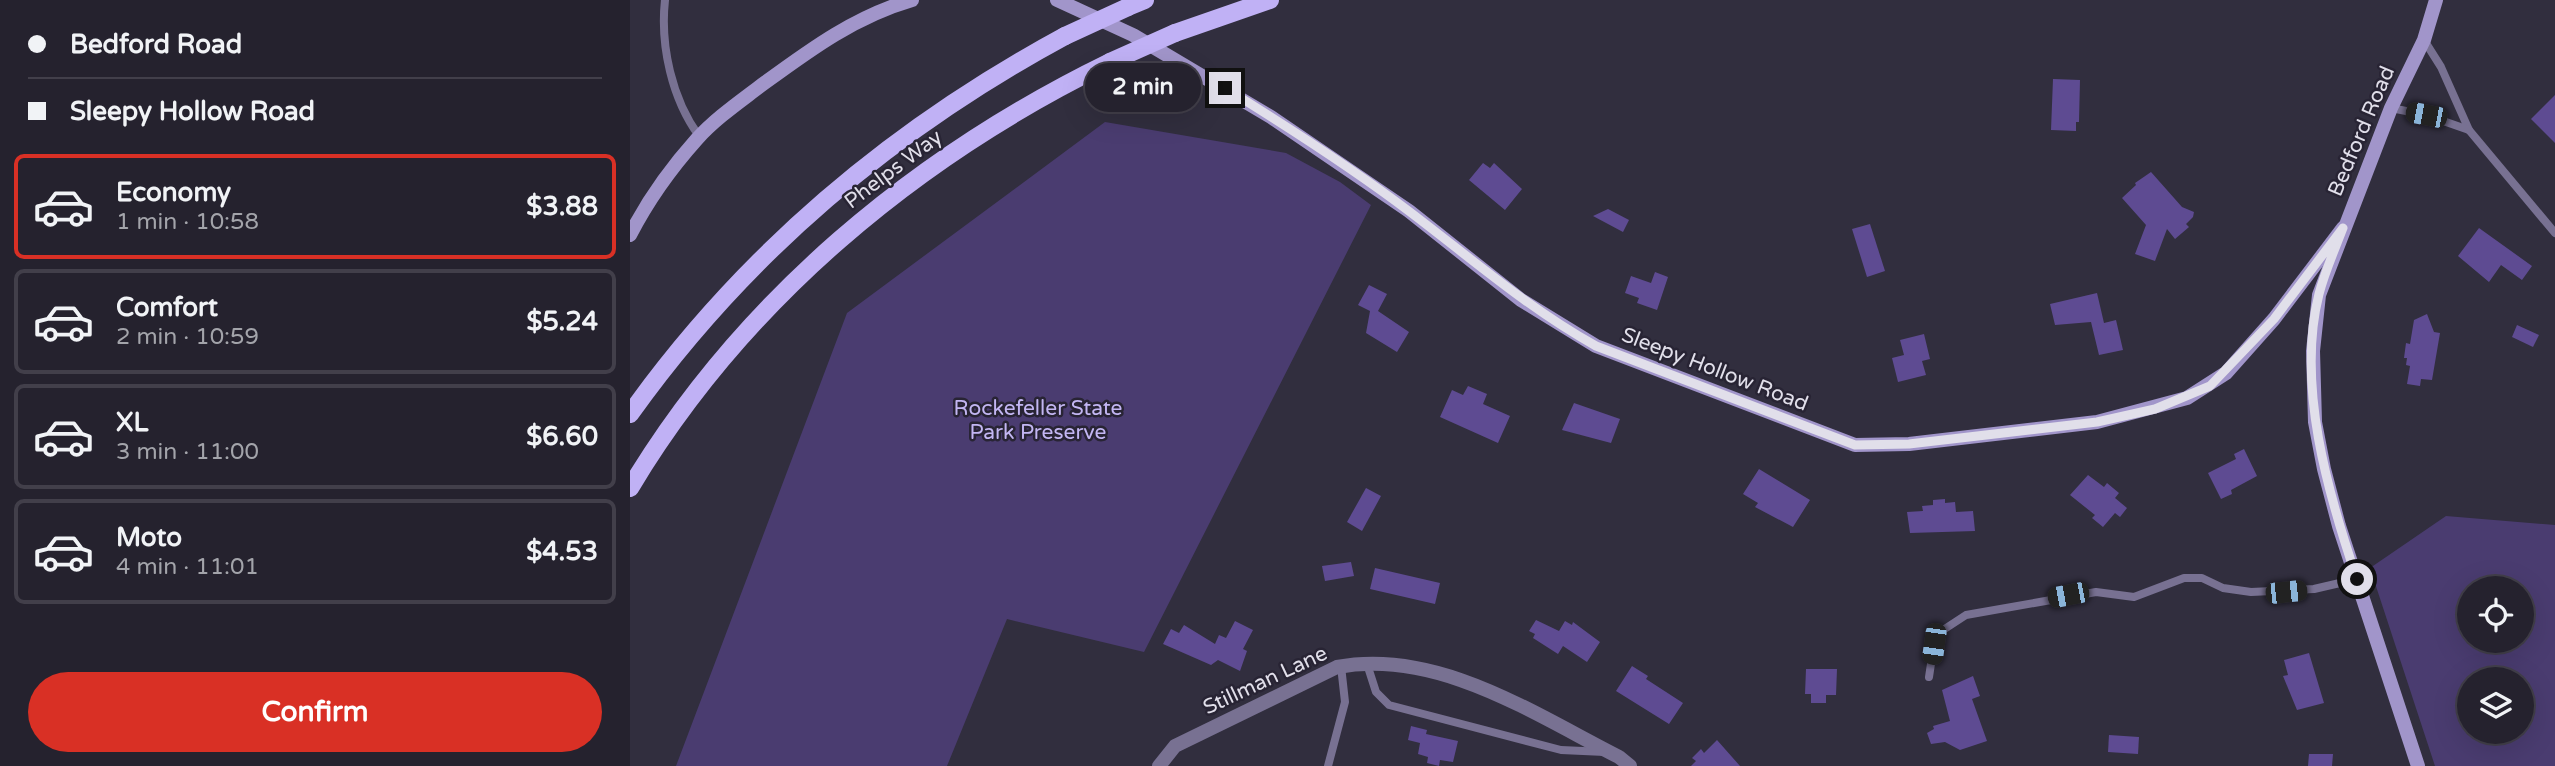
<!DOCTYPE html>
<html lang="en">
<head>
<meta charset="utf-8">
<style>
	:root { --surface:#25222e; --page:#312f3a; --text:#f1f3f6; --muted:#a3a4aa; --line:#423f4a; --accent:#d93025 }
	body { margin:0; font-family:"Varela Round",sans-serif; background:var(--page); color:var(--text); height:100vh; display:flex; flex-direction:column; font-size:26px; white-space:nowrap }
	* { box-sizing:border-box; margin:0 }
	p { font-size:23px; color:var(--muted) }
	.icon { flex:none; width:38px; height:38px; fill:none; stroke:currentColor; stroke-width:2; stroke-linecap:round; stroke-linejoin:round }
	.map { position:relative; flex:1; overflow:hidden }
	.sheet { display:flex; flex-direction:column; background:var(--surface); width:630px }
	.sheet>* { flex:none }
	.top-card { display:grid; align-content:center; height:154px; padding:0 28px; background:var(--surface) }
	.fabs { position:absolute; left:1827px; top:576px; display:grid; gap:14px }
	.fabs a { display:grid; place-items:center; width:77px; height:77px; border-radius:50%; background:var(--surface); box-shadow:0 7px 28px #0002,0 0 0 2px var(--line); font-size:35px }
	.end { position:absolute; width:32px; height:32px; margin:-16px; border:9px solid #e1dfea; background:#111; box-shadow:0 0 0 4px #111 }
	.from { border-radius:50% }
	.bubble { position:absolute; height:49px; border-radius:24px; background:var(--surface); box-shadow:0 7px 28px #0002,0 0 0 2px var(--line); font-size:23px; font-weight:800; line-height:49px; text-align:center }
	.car { position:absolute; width:21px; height:42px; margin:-21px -10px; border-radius:9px; box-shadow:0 0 5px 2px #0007; background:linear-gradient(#222 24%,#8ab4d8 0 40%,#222 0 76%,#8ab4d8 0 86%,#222 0) }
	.top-card b { display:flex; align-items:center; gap:24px; height:66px; font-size:26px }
	.top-card b+b { border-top:2px solid var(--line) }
	.top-card i { width:18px; height:18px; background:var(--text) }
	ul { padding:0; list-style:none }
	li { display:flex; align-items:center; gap:21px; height:105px; margin:0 14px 10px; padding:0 14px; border:4px solid var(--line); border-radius:10px }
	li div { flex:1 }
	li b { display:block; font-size:26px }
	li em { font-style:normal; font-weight:800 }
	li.current { border-color:var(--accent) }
	li>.icon { width:63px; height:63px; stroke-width:1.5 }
	.button { display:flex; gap:14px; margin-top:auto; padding:14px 28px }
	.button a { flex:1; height:80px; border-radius:42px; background:var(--accent); color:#fff; font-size:28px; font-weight:800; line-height:80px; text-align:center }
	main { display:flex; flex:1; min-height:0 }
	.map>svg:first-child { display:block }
	.green { fill:#4a3c70; fill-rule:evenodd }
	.building { fill:#5e4b92 }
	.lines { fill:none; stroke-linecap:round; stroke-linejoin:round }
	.lane { stroke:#787192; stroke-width:8 }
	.street { stroke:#787192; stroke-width:14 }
	.secondary { stroke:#a195ca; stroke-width:14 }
	.primary { stroke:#c0b1f5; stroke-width:18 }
	.primary-bridge { stroke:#c0b1f5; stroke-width:18 }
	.route { stroke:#e1dfea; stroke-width:9 }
	.labels { text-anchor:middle; stroke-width:5; stroke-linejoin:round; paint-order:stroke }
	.street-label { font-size:21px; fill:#e1dfea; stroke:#282434 }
	.park-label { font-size:21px; fill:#c3b6f3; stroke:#282434 }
</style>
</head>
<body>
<main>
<section class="sheet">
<div class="top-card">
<b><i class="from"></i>Bedford Road</b>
<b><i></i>Sleepy Hollow Road</b>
</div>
<ul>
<li class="current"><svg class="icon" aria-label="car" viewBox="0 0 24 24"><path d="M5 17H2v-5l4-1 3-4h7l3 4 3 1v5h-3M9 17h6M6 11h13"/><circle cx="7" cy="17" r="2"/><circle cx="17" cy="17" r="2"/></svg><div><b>Economy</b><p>1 min · 10:58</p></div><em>$3.88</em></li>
<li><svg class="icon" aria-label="car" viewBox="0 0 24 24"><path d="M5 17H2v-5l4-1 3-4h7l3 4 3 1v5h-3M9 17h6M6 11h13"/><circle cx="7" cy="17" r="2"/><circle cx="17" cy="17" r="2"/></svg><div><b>Comfort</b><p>2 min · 10:59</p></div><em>$5.24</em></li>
<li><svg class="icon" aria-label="car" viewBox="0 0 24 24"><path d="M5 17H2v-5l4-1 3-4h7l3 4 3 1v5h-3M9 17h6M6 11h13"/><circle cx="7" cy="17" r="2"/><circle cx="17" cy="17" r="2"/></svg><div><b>XL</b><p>3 min · 11:00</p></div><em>$6.60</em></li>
<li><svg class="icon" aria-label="car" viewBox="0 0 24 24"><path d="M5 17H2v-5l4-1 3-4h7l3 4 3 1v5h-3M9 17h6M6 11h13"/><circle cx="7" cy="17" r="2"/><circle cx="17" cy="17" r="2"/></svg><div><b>Moto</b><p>4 min · 11:01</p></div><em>$4.53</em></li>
</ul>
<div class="button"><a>Confirm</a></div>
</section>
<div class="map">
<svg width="1925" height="766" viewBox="0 0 1925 766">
	<rect width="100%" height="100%" fill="#312e3e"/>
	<g class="green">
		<polygon points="475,122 656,153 710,182 741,205 514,652 377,619 317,766 46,766 217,313"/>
		<path d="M1816,516l109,9v241h-120l-65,-198zM1892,588v52h-53v-52zM1892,679v53h-53v-53z"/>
	</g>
	<g class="building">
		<polygon points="1423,79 1450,80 1449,122 1446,122 1446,131 1421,130"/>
		<polygon points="1925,95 1925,143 1901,119"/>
		<polygon points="853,163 860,168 864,163 892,189 875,210 839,180"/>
		<polygon points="1521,172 1552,207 1564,212 1563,217 1556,224 1559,227 1545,239 1537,229 1525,261 1505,254 1516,225 1492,198 1506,185 1505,183"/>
		<polygon points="978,209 999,220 993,232 963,216"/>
		<polygon points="1240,224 1255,271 1237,277 1222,229"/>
		<polygon points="1849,228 1902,266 1892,280 1871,265 1859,282 1828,256"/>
		<polygon points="1025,272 1038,277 1027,310 1007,303 1009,298 995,293 1001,276 1021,283"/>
		<polygon points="739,285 757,294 748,311 779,332 767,352 736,333 740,311 728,305"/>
		<polygon points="1467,293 1474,323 1486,320 1493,350 1469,355 1461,322 1425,325 1420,304"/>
		<polygon points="1797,314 1804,332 1810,333 1802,380 1791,379 1790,386 1777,384 1780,366 1776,365 1777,358 1774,358 1776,343 1780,344 1784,320"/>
		<polygon points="1887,325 1909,335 1903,347 1882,337"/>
		<polygon points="1294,334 1300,359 1292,361 1296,375 1268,382 1262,358 1274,355 1270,340"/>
		<polygon points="838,386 857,394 853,404 880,416 868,443 810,417 822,390 833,395"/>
		<polygon points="944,403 990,419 981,443 932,430"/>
		<polygon points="1614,449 1627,476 1601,490 1602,494 1591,499 1578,473 1606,459 1604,454"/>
		<polygon points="1129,469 1180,500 1163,527 1125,507 1128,503 1113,494"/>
		<polygon points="1458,475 1474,487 1477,483 1489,493 1485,498 1497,508 1490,517 1485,513 1473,527 1462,518 1465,515 1440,495"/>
		<polygon points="736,488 751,496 732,531 717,522"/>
		<polygon points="1315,499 1315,503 1325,502 1326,512 1343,511 1345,531 1280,533 1277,512 1293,511 1292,506 1303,505 1303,500"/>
		<polygon points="721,562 724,576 695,581 692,566"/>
		<polygon points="745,568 810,583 805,604 740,589"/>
		<polygon points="906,620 929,631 935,621 942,625 943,622 970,642 957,662 933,646 928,654 903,638 905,634 899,631"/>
		<polygon points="605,621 623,630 613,649 617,651 610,671 588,660 581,665 533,644 541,629 549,633 554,625 585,644 589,635 596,638"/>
		<polygon points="1679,653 1694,703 1667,710 1653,676 1658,675 1654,660"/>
		<polygon points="1002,666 1018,676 1016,679 1053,703 1039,724 986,691"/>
		<polygon points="1176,669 1207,669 1206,695 1196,695 1196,703 1181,703 1181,694 1175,694"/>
		<polygon points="1343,676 1350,696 1342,699 1357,741 1330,750 1315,742 1301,744 1297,733 1304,729 1303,726 1320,721 1312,690"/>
		<polygon points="781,726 797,730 796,734 828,741 823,762 810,760 809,766 797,763 798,757 788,754 790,743 778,740"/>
		<polygon points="1479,735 1509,737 1508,754 1478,752"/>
		<polygon points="1087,740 1110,766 1061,766 1066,761 1062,758 1071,749 1074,753"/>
		<polygon points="1679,754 1703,754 1702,766 1678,766"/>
	</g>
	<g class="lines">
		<g class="lane">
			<path d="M35,0c-5,46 7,99 34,136"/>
			<polyline points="1794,40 1811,67 1839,130"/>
			<polyline points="1761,108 1796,115 1839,130 1925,233"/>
			<polyline points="737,664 746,692 759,705 931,750 975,752"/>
			<polyline points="1299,677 1304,644 1310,632 1336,615 1466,592 1504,597 1554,578 1572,578 1593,588 1621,592 1684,589 1727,579"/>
			<polyline points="698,766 715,702 711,666"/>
		</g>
		<path class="street" d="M529,766l16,-20 162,-79c100,-19 197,47 282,90l11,9"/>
		<g class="secondary">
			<polyline points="427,0 503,35 641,117 779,211 891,300 966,346 1225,445 1279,444 1467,422 1557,398 1596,373 1644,319 1713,228"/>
			<path d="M0,235c18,-35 41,-67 67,-96 18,-20 41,-36 62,-52 48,-35 94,-70 153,-87"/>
			<polyline points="1788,766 1709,526 1694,469 1685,422 1683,351 1689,295 1761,108 1794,40 1806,0"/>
		</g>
		<g class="primary">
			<polyline points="498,7 515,0"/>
			<polyline points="545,33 640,0"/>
			<path d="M0,414c115,-161 261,-284 435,-378"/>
			<path d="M0,488c113,-188 285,-331 480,-426"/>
		</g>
		<g class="primary-bridge">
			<polyline points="435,36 498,7"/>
			<polyline points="480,62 545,33"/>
		</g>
	</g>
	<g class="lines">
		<path class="route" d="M595,88c63,39 126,79 185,124 62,47 118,96 186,134l259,99 54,-1 188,-22 58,-13 55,-23 64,-67 69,-91c-8,21 -18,43 -24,66 -23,90 9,200 38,285"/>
	</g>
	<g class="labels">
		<g class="street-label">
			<text transform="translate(1731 131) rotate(-67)" y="7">Bedford Road</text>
			<text transform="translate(263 169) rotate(-37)" y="7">Phelps Way</text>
			<text transform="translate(1085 369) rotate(21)" y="7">Sleepy Hollow Road</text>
			<text transform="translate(635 680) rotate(-25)" y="7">Stillman Lane</text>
		</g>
		<g class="park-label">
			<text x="408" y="415">Rockefeller State<tspan x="408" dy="24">Park Preserve</tspan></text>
		</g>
	</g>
</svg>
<div class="fabs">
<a><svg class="icon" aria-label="locate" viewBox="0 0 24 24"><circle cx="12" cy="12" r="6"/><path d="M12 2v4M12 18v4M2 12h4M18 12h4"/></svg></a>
<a><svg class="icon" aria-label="layers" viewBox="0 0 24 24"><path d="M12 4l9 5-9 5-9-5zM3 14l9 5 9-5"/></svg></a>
</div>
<i class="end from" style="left:1727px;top:579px"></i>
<i class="end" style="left:595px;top:88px"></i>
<div class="bubble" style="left:455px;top:63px;width:116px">2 min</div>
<i class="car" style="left:1796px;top:115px;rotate:281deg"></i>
<i class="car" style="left:1656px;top:592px;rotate:84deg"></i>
<i class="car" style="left:1438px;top:595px;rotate:259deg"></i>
<i class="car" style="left:1304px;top:644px;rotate:188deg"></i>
</div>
</main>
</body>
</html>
